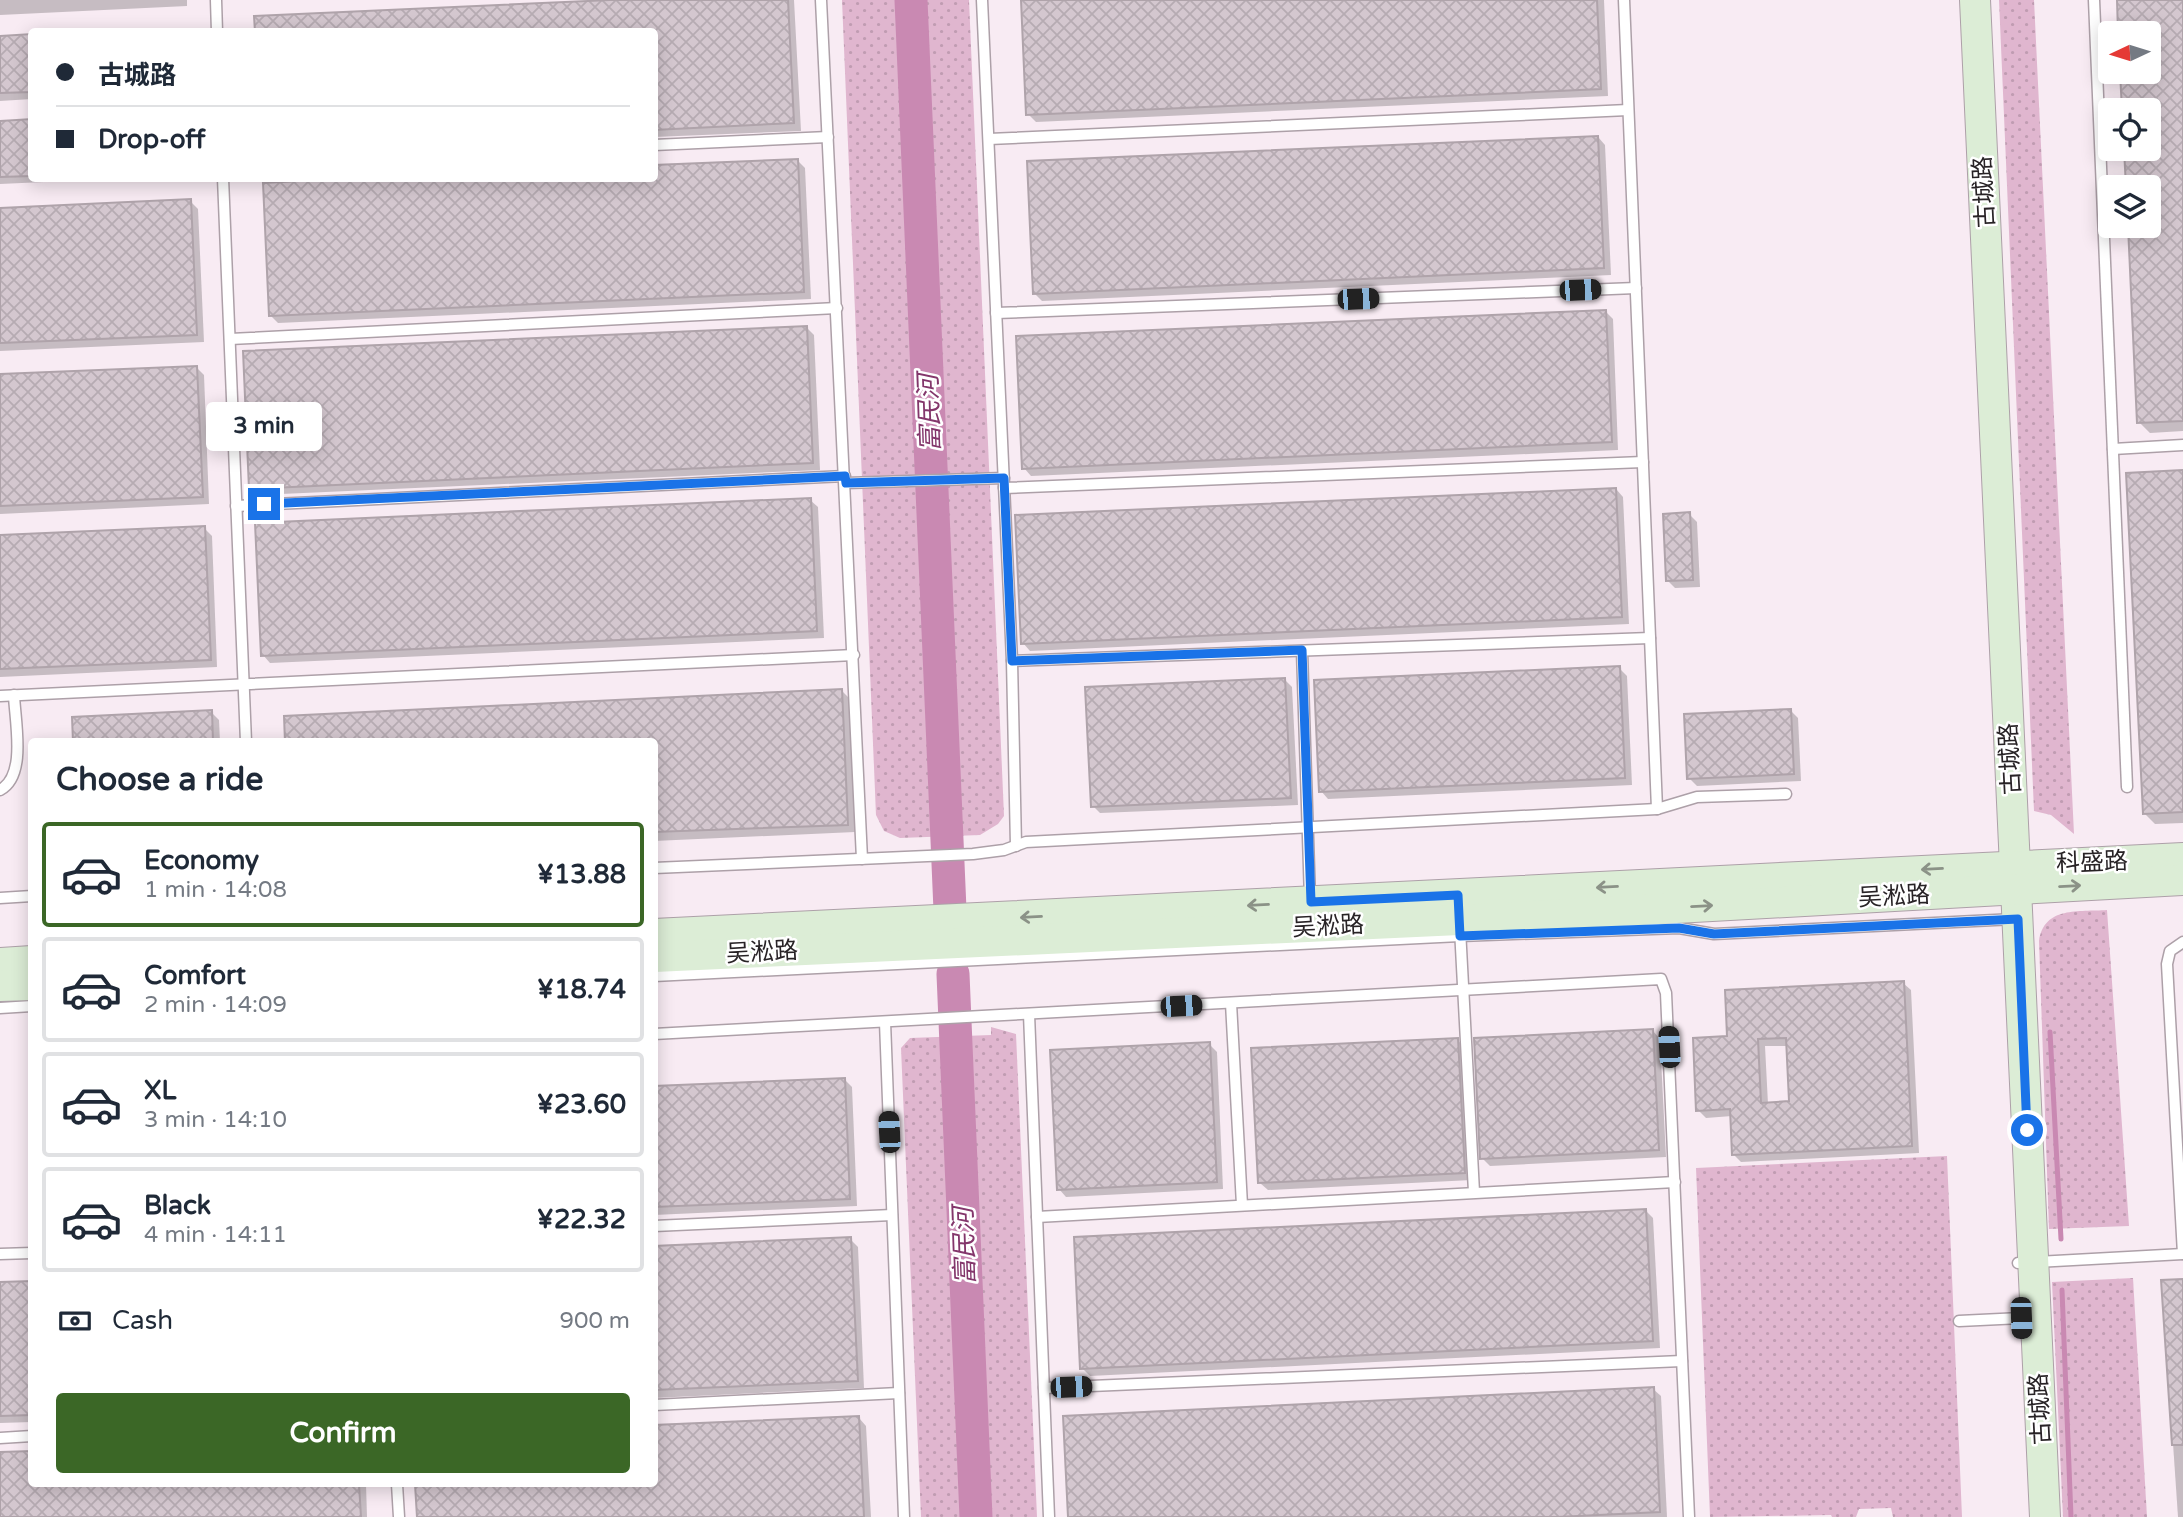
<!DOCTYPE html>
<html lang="en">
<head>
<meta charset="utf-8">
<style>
	:root { --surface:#fff; --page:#f6f6f7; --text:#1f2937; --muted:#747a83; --line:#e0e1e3; --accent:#3b6726 }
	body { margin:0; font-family:"Varela Round","Noto Sans SC",sans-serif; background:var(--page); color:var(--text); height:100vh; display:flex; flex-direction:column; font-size:26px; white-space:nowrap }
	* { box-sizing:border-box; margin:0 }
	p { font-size:23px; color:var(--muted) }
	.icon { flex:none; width:38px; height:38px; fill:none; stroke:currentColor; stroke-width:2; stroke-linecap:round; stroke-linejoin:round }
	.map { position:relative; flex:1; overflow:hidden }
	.drawer { position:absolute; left:28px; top:738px; width:630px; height:749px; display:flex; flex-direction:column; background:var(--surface); border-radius:7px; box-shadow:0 4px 18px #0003 }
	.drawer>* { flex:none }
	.banner { position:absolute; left:28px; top:28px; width:630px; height:154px; border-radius:7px; box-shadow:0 4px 18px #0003; display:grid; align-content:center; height:154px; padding:0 28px; background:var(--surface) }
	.needle { width:46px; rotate:266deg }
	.fabs { position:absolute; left:2098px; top:21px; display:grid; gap:14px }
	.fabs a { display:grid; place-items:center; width:63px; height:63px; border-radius:7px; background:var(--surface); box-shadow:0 4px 18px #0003; font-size:35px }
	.end { position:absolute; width:32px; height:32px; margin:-16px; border:9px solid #1a73e8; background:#fff; box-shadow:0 0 0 4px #fff }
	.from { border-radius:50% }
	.bubble { position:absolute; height:49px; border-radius:7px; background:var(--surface); box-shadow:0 4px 18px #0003; font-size:23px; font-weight:700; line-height:49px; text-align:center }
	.car { position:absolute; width:21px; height:42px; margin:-21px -10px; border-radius:9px; box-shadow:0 0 5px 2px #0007; background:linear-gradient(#222 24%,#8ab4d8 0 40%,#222 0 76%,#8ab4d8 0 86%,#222 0) }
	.banner b { display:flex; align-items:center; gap:24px; height:66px; font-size:26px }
	.banner b+b { border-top:2px solid var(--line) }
	.banner i { width:18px; height:18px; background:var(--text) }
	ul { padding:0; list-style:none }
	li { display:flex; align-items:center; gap:21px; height:105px; margin:0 14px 10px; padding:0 14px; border:4px solid var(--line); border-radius:7px }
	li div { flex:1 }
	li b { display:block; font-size:26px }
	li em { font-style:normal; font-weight:700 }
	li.current { border-color:var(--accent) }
	li>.icon { width:63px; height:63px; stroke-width:1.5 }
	h2 { padding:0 28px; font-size:32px; line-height:84px }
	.pay { display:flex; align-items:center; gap:18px; height:77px; padding:0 28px; font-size:26px }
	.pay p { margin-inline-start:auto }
	.action { display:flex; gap:14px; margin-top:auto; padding:14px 28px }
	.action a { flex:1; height:80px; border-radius:7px; background:var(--accent); color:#fff; font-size:28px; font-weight:700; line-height:80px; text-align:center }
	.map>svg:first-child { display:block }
	.green { fill:url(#green-dots) }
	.shadow { fill:#0003; fill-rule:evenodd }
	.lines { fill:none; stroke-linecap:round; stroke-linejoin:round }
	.stream { stroke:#c989b2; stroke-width:5 }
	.river { stroke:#c989b2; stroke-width:33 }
	.building { fill:url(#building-cross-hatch); stroke:#afa3aa; stroke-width:2; fill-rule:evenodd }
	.lane-casing { stroke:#ada0a8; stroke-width:13 }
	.secondary-casing { stroke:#ada0a8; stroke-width:32 }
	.lane { stroke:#fff; stroke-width:10 }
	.secondary { stroke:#dcedd6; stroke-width:30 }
	.oneway { stroke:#8b9287 }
	.route { stroke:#1a73e8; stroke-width:9 }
	.labels { text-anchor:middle; stroke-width:5; stroke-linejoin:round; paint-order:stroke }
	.street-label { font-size:24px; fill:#282326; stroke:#fff }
	.water-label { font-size:26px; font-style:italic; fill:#83366b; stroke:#fff }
</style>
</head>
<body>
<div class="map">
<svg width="2183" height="1517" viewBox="0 0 2183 1517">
	<defs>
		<pattern id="green-dots" width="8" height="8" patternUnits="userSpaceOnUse" patternTransform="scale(1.75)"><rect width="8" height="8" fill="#e0b6cf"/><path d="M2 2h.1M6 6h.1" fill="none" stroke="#c09cb2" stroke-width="1.8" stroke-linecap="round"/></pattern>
		<pattern id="building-cross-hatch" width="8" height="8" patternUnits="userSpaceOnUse" patternTransform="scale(1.75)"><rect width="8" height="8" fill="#d4c7cf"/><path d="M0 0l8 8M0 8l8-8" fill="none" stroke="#b6abb2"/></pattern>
	</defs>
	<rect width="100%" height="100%" fill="#f8ebf3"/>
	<g class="green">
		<polygon points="842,0 969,0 1004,816 998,824 980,835 900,838 884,831 876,815"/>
		<polygon points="1999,0 2034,0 2074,834 2051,815 2034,811"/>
		<path d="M2107,910l22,316 -80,3 -10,-288c5,-35 40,-29 68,-31z"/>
		<polygon points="991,1027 1016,1034 1037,1517 921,1517 901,1048 910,1038 991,1035"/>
		<polygon points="1947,1156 1962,1517 1893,1517 1891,1508 1859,1509 1856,1517 1832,1517 1831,1515 1710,1517 1696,1168"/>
		<polygon points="2133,1278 2147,1517 2063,1517 2052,1282"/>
	</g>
	<g class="shadow">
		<polygon points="0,0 187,0 187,6 0,15"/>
		<polygon points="649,0 794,0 801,131 654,137 654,32"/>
		<polygon points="1023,0 1604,0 1608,96 1036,122 1028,114"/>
		<polygon points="2119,0 2183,0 2183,431 2150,433 2139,422 2130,226 2149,226 2149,187 2128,187 2126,149 2149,149 2149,110 2124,110 2122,72 2149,72 2149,33 2120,33"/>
		<polygon points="181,29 183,32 134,32"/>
		<polygon points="32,36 32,99 0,101 0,38"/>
		<polygon points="32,121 32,178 132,178 0,184 0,123"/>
		<polygon points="1598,137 1605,145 1611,275 1042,301 1034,293"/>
		<polygon points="797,160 805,168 811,299 278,323 270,315 654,178"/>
		<polygon points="190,201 198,209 204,342 0,351 0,210"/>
		<polygon points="1605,311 1613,319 1618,450 1031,476 1024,468"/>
		<polygon points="806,327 814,335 820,470 259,495 251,488"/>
		<polygon points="196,367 204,375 209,504 0,514 0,376"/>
		<polygon points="2183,472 2183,823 2155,824 2144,813"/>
		<polygon points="1616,489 1623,497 1629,624 1030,651 1023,643"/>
		<polygon points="810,500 818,507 824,638 270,663 263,655"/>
		<polygon points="1689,514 1697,522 1700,587 1675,588 1667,580"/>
		<polygon points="204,528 212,536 217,667 0,677 0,537"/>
		<polygon points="1619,668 1627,676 1632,785 1328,799 1321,791"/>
		<polygon points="1285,680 1292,687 1298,805 1100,813 1093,806"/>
		<polygon points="841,690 849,698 855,832 654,841 654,742 287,742"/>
		<polygon points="1791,711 1798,718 1801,781 1697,786 1689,778"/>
		<polygon points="211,712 219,720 220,742 75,742"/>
		<path d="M1903,983l8,7 8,163 -178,9 -8,-8 -1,-38 -26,2 -8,-8 31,-72zM1765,1046h23l3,57 -23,1z"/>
		<polygon points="1653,1031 1660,1039 1666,1157 1490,1166 1482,1158"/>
		<polygon points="1457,1040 1465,1047 1472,1180 1268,1190 1260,1183"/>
		<polygon points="1209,1044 1217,1052 1223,1189 1066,1197 1059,1189"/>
		<polygon points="844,1079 852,1087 857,1206 654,1215 654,1088"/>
		<polygon points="1646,1211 1653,1218 1660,1348 1090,1376 1082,1368"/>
		<polygon points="850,1239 858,1247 864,1388 654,1398 654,1248"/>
		<polygon points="2183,1281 2183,1517 2178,1517 2162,1282"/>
		<polygon points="32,1282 32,1422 0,1423 0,1284"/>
		<polygon points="1653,1389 1661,1396 1667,1517 1070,1517"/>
		<polygon points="859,1418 866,1426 871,1517 418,1517 417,1484 654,1484"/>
		<polygon points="0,1454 32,1484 366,1484 367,1517 0,1517"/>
	</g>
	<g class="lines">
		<g class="stream">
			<polyline points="2050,1032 2061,1239"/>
			<polyline points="2062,1290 2071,1517"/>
		</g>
		<g class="river">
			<polyline points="911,0 950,910"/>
			<polyline points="953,974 976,1517"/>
		</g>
	</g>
	<g class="building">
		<polygon points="610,0 788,0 794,123 654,130 654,32 255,32 254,16"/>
		<polygon points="1021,0 1597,0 1601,89 1026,115"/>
		<polygon points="2117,0 2183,0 2183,421 2137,423 2128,226 2149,226 2149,187 2126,187 2124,149 2149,149 2149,110 2122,110 2120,72 2149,72 2149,33 2118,33"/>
		<polygon points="32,34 32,92 0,93 0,36"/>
		<polygon points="32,119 32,176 0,177 0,121"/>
		<polygon points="1598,136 1604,268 1033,294 1027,161"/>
		<polygon points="798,159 804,292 269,316 263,183 354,178 654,178 654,165"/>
		<polygon points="191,199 197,335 0,343 0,208"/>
		<polygon points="1606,310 1612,442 1022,469 1016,336"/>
		<polygon points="807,326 813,463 249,489 243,351"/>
		<polygon points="197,366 203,497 0,506 0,374"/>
		<polygon points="2183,470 2183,812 2143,814 2126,473"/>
		<polygon points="1616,488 1622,617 1021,644 1015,515"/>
		<polygon points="811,498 817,631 261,656 255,523"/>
		<polygon points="1690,512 1693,580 1666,581 1663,514"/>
		<polygon points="205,526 211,660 0,669 0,535"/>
		<polygon points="1620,666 1625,778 1319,792 1314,680"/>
		<polygon points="1285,678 1291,798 1091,807 1085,687"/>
		<polygon points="842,689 848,825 654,832 654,742 285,742 284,716"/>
		<polygon points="1791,709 1794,774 1687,779 1684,714"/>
		<polygon points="212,710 213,742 73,742 72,717"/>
		<path d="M1904,981l8,165 -180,9 -2,-46 -34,2 -3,-73 34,-2 -2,-46zM1786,1038l3,63 -28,2 -3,-64z"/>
		<polygon points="1653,1029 1659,1150 1480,1159 1474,1038"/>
		<polygon points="1458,1038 1465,1173 1258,1183 1251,1048"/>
		<polygon points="1210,1042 1217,1182 1057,1190 1050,1050"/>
		<polygon points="845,1078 850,1199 654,1207 654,1086"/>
		<polygon points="1646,1209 1653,1341 1080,1369 1074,1237"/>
		<polygon points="851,1237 858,1381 654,1390 654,1246"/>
		<polygon points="2183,1279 2183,1445 2172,1445 2161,1280"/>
		<polygon points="32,1281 32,1415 0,1416 0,1282"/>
		<polygon points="1654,1387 1660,1512 1557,1517 1068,1517 1063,1416"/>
		<polygon points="859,1416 864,1517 417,1517 415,1484 654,1484 654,1425"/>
		<polygon points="32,1451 32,1484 359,1484 361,1517 0,1517 0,1452"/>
	</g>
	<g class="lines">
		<defs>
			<g id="lane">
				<polyline points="216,0 217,32"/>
				<polyline points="821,0 862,859"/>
				<polyline points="982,0 1012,661 1016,846"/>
				<polyline points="1624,0 1657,809"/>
				<polyline points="2094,0 2127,787"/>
				<polyline points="989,139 1628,110"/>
				<polyline points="654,145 828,137"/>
				<polyline points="223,178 246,742"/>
				<polyline points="996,313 1636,288"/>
				<polyline points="230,339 837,308"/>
				<polyline points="2113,449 2183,445"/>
				<polyline points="846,483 1004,478"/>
				<polyline points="1004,488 1643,462"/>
				<polyline points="236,506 845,476"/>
				<polyline points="1302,651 1310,899"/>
				<polyline points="1012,661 1650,638"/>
				<polyline points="0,696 854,655"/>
				<path d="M0,790c27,-14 15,-68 14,-95"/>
				<polyline points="654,868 973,854 1004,850 1026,842 1657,809 1697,797 1786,794"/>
				<polyline points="0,898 32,896"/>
				<polyline points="1460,929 1474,1192"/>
				<polyline points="654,976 1460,936 1679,928 1714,934 2015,919"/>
				<polyline points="1231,1003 1242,1205"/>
				<polyline points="0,1008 32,1006"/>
				<polyline points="1029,1014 1049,1517"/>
				<polyline points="885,1022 904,1517"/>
				<polyline points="654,1034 1661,979 1666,993 1689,1517"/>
				<polyline points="1037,1217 1675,1182"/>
				<polyline points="654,1226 892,1215"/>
				<polyline points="0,1254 32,1253"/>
				<polyline points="2183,1254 2167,964 2170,951 2183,942"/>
				<polyline points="2018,1263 2183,1254"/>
				<polyline points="1959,1321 2021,1318"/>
				<polyline points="1044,1388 1682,1361"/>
				<polyline points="654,1405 899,1393"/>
				<polyline points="0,1438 32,1436"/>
				<polyline points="397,1484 399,1517"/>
			</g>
			<g id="secondary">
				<polyline points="1975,0 2045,1517"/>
				<polyline points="654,934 2183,858"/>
				<polyline points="654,957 1459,920 2183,880"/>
				<polyline points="0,963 32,961"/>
				<polyline points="0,986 32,985"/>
			</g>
		</defs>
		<use href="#lane" class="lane-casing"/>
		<use href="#secondary" class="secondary-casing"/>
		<use href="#lane" class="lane"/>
		<use href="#secondary" class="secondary"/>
	</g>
	<defs><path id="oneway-shaft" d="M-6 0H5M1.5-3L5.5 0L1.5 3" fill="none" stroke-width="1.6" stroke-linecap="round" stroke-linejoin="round" transform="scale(1.75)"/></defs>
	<g class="oneway">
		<use href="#oneway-shaft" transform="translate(1932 869) rotate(177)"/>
		<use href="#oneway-shaft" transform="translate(2070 886) rotate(-3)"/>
		<use href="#oneway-shaft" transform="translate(1607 887) rotate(177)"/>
		<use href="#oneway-shaft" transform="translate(1258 905) rotate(177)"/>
		<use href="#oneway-shaft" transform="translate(1702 906) rotate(-3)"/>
		<use href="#oneway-shaft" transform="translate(1031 917) rotate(177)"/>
	</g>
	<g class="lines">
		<polyline class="route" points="264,504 845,476 846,483 1004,478 1012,661 1302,650 1311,902 1458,895 1460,936 1679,928 1714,934 2018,919 2027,1130"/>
	</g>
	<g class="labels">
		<g class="street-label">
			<text transform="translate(1984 192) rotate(-93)" y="8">古城路</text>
			<text transform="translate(2010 759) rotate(-93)" y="8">古城路</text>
			<text transform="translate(2092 862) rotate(-2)" y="8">科盛路</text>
			<text transform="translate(1894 896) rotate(-3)" y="8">吴淞路</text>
			<text transform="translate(1328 926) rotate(-3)" y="8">吴淞路</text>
			<text transform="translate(762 952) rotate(-3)" y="8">吴淞路</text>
			<text transform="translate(2040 1409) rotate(-93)" y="8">古城路</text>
		</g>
		<g class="water-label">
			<text transform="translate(929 413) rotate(-92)" y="9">富民河</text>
			<text transform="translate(964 1246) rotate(-92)" y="9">富民河</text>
		</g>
	</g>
</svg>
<div class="fabs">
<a><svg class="needle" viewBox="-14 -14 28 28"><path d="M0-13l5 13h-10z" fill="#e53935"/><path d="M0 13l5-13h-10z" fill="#747a83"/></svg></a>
<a><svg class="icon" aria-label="locate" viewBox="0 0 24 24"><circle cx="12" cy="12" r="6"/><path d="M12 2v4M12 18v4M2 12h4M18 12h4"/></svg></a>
<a><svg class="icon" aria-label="layers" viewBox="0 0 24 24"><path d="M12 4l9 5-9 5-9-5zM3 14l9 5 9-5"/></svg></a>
</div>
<i class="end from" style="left:2027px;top:1130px"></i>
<i class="end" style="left:264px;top:504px"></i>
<div class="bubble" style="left:206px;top:402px;width:116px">3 min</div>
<i class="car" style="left:1580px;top:290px;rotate:88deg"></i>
<i class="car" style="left:1358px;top:299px;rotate:88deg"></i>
<i class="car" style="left:1181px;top:1006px;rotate:87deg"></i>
<i class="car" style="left:1669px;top:1047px;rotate:357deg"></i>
<i class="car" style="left:889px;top:1132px;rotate:357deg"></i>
<i class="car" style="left:2021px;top:1318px;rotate:178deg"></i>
<i class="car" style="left:1071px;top:1387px;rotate:88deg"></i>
<div class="banner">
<b><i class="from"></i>古城路</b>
<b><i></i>Drop-off</b>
</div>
<section class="drawer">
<h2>Choose a ride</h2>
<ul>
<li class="current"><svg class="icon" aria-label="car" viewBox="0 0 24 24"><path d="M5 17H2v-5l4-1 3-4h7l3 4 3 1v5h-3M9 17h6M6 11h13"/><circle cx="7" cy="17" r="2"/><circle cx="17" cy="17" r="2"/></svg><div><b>Economy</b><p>1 min · 14:08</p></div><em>¥13.88</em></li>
<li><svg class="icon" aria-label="car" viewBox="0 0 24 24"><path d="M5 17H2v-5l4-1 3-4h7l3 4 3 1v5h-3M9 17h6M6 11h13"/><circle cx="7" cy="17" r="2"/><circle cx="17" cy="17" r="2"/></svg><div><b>Comfort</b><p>2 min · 14:09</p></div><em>¥18.74</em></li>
<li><svg class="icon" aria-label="car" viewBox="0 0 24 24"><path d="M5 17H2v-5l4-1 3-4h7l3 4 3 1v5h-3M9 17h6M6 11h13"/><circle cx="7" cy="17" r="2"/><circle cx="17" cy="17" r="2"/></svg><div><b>XL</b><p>3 min · 14:10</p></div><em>¥23.60</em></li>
<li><svg class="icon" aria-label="car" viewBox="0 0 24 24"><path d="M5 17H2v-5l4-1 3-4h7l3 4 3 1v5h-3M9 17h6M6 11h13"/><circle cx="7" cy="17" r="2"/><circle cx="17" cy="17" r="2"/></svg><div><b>Black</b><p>4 min · 14:11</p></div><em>¥22.32</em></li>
</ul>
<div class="pay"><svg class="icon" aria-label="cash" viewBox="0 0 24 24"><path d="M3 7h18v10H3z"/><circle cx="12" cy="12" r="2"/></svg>Cash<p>900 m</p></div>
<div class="action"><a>Confirm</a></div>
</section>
</div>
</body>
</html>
